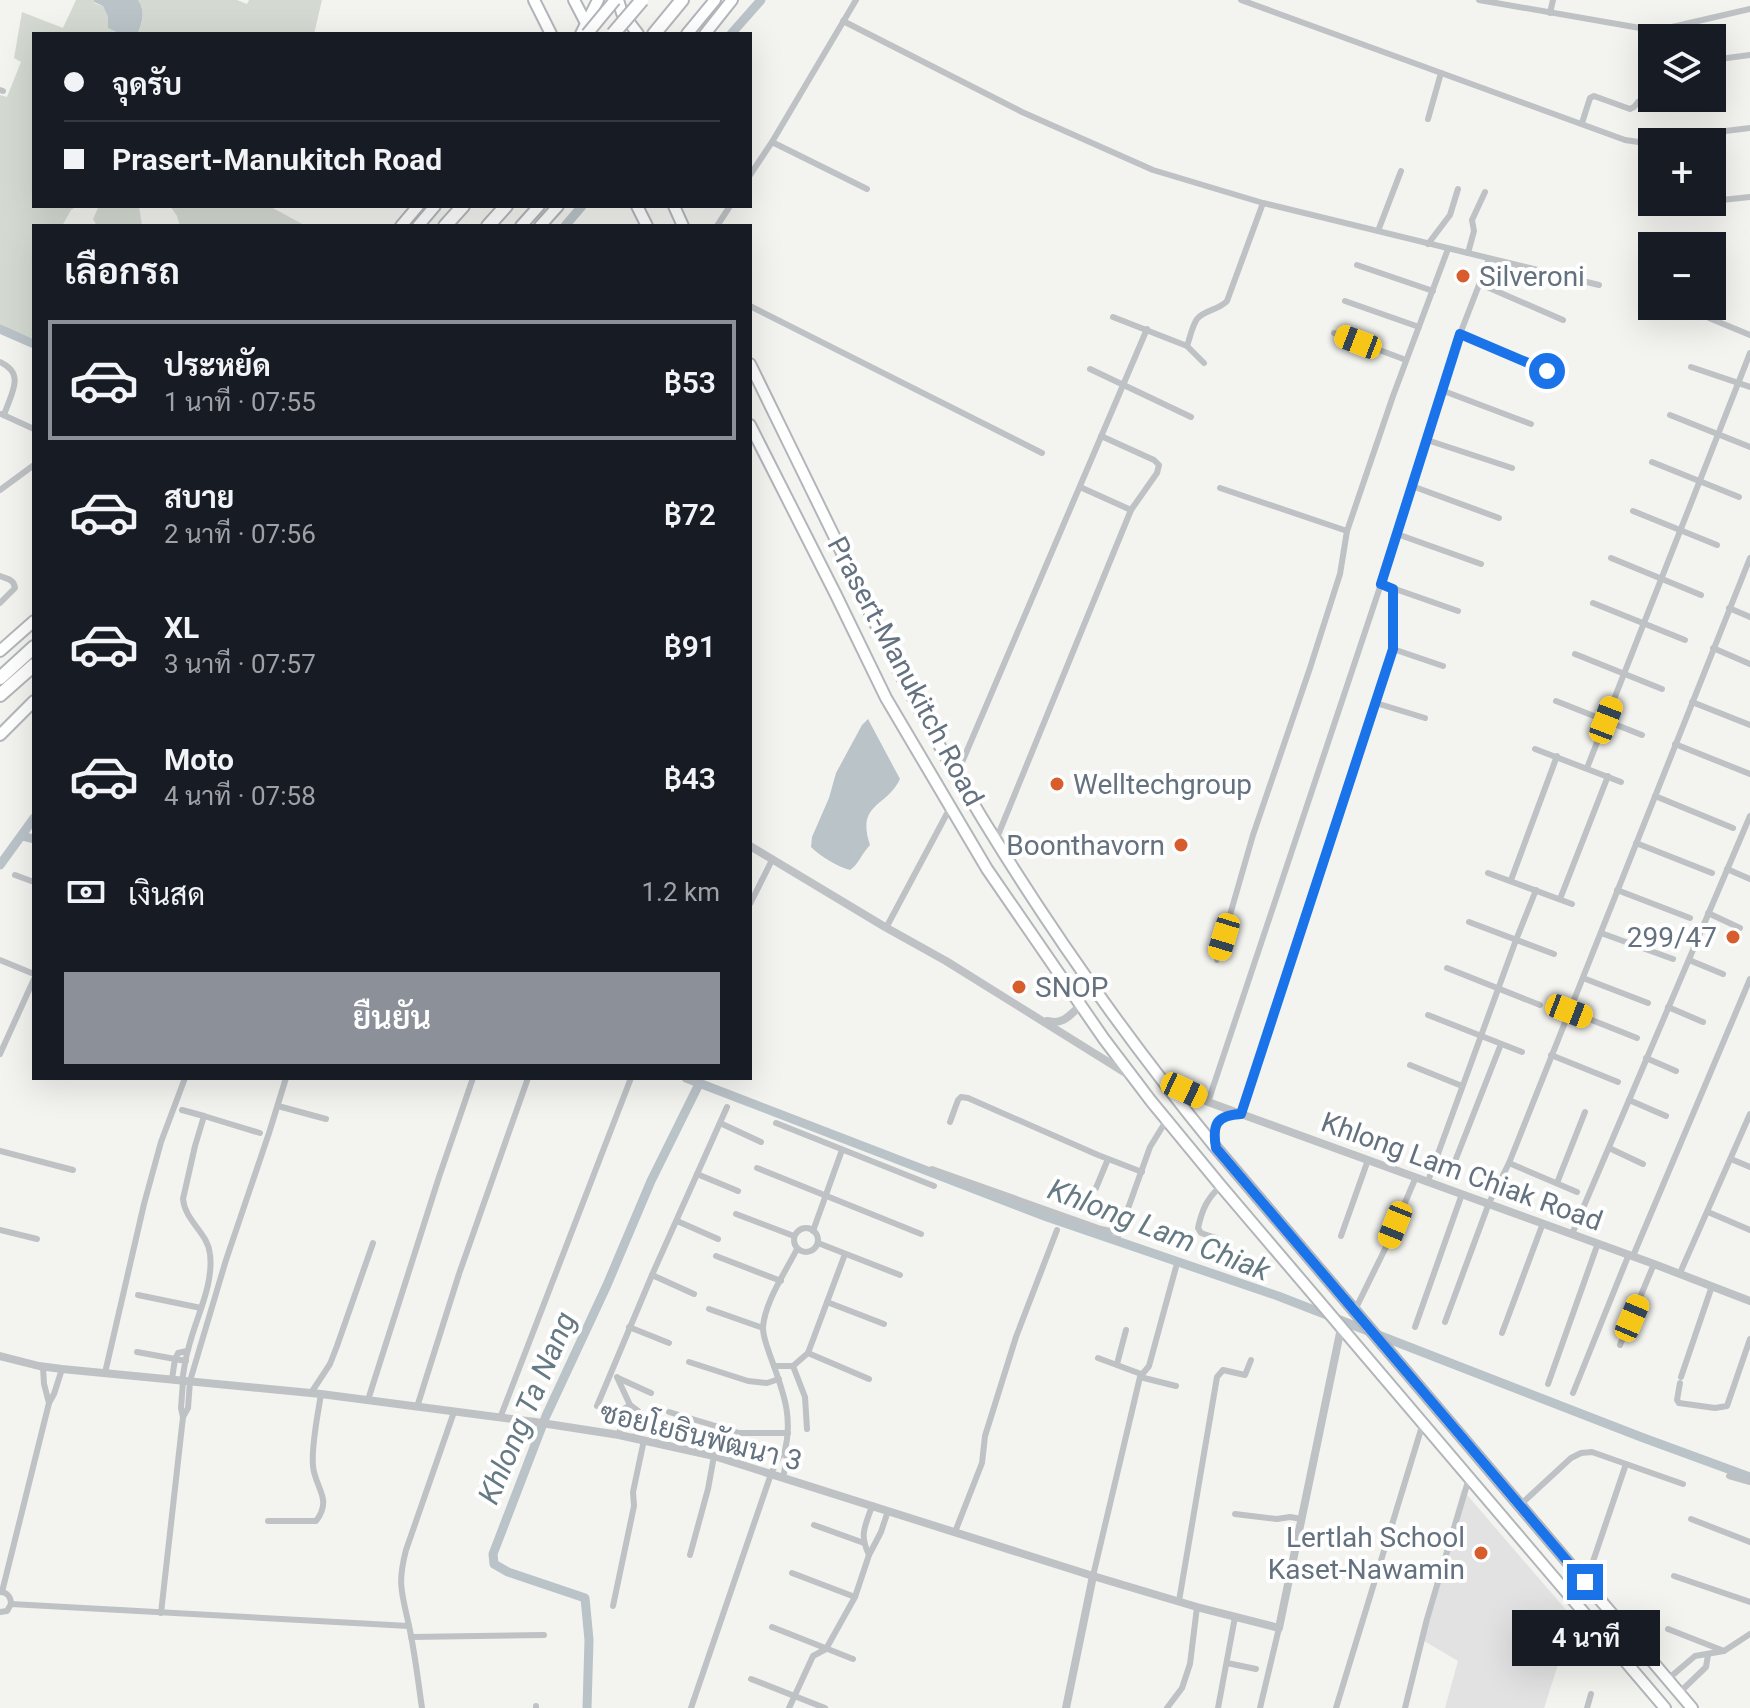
<!DOCTYPE html>
<html lang="th">
<head>
<meta charset="utf-8">
<style>
	:root { --surface:#171b24; --page:#20242c; --text:#f1f3f6; --muted:#9ea1a6; --line:#363941; --accent:#8c9099 }
	body { margin:0; font-family:Roboto,Sarabun,sans-serif; background:var(--page); color:var(--text); height:100vh; display:flex; flex-direction:column; font-size:30px; white-space:nowrap }
	* { box-sizing:border-box; margin:0 }
	p { font-size:26px; color:var(--muted) }
	.icon { flex:none; width:44px; height:44px; fill:none; stroke:currentColor; stroke-width:2; stroke-linecap:round; stroke-linejoin:round }
	.map { position:relative; flex:1; overflow:hidden }
	.panel { position:absolute; left:32px; top:224px; width:720px; height:856px; display:flex; flex-direction:column; background:var(--surface); border-radius:0px; box-shadow:0 8px 32px #0002 }
	.panel>* { flex:none }
	.banner { position:absolute; left:32px; top:32px; width:720px; height:176px; border-radius:0px; box-shadow:0 8px 32px #0002; display:grid; align-content:center; height:176px; padding:0 32px; background:var(--surface) }
	.fabs { position:absolute; left:1638px; top:24px; display:grid; gap:16px }
	.fabs a { display:grid; place-items:center; width:88px; height:88px; border-radius:0px; background:var(--surface); box-shadow:0 8px 32px #0002; font-size:40px }
	.end { position:absolute; width:36px; height:36px; margin:-18px; border:10px solid #1a73e8; background:#fff; box-shadow:0 0 0 4px #fff }
	.from { border-radius:50% }
	.bubble { position:absolute; height:56px; border-radius:0px; background:var(--surface); box-shadow:0 8px 32px #0002; font-size:26px; font-weight:600; line-height:56px; text-align:center }
	.car { position:absolute; width:24px; height:48px; margin:-24px -12px; border-radius:10px; box-shadow:0 0 6px 2px #0007; background:linear-gradient(#f5c518 24%,#345 0 40%,#f5c518 0 76%,#345 0 86%,#f5c518 0) }
	.banner b { display:flex; align-items:center; gap:28px; height:76px; font-size:30px }
	.banner b+b { border-top:2px solid var(--line) }
	.banner i { width:20px; height:20px; background:var(--text) }
	ul { padding:0; list-style:none }
	li { display:flex; align-items:center; gap:24px; height:120px; margin:0 16px 12px; padding:0 16px; border:4px solid transparent; border-radius:0px }
	li div { flex:1 }
	li b { display:block; font-size:30px }
	li em { font-style:normal; font-weight:600 }
	li.current { border-color:var(--accent) }
	li>.icon { width:72px; height:72px; stroke-width:1.5 }
	h2 { padding:0 32px; font-size:36px; line-height:96px }
	.pay { display:flex; align-items:center; gap:20px; height:88px; padding:0 32px; font-size:30px }
	.pay p { margin-inline-start:auto }
	.primary-button { display:flex; gap:16px; margin-top:auto; padding:16px 32px }
	.primary-button a { flex:1; height:92px; border-radius:0px; background:var(--accent); color:#fff; font-size:32px; font-weight:600; line-height:92px; text-align:center }
	.map>svg:first-child { display:block }
	.built { fill:#e1e2e1 }
	.green { fill:#d4dad1 }
	.water { fill:#bac3c8 }
	.lines { fill:none; stroke-linecap:round; stroke-linejoin:round }
	.canal { stroke:#bac3c8; stroke-width:9 }
	.primary-casing { stroke:#b2b5b9; stroke-width:14 }
	.motorway-casing { stroke:#b3b6b9; stroke-width:16 }
	.minor { stroke:#bec2c5; stroke-width:6 }
	.tertiary { stroke:#bec2c5; stroke-width:8 }
	.primary { stroke:#fff; stroke-width:10 }
	.motorway { stroke:#fff; stroke-width:12 }
	.primary-bridge-casing { stroke:#b2b5b9; stroke-width:14; stroke-linecap:butt }
	.motorway-bridge-casing { stroke:#b3b6b9; stroke-width:16; stroke-linecap:butt }
	.primary-bridge { stroke:#fff; stroke-width:10 }
	.motorway-bridge { stroke:#fff; stroke-width:12 }
	.route { stroke:#1a73e8; stroke-width:10 }
	.poi-dot { fill:#d75d2c; stroke:#fff; stroke-width:3 }
	.labels { text-anchor:middle; stroke-width:8; stroke-linejoin:round; paint-order:stroke }
	.poi-label { font-size:28px; fill:#64717f; stroke:#fff; text-anchor:start }
	.street-label { font-size:28px; fill:#64717f; stroke:#fff }
	.water-label { font-size:30px; font-style:italic; fill:#657a83; stroke:#fff }
</style>
</head>
<body>
<div class="map">
<svg width="1750" height="1708" viewBox="0 0 1750 1708">
	<rect width="100%" height="100%" fill="#f3f3f0"/>
	<polygon class="built" points="1462,1489 1573,1618 1544,1708 1445,1708 1458,1661 1419,1638"/>
	<g class="green">
		<polygon points="76,0 94,0 94,3 103,6 108,17 108,28 120,34 34,34 34,206 77,206 71,210 62,226 34,226 34,339 0,325 0,95 7,97 21,62 14,58 22,12 63,28"/>
		<path d="M138,0h99l10,4 2,-4h73l-8,34h-176c4,-13 8,-22 0,-34z"/>
		<polygon points="99,206 139,206 142,226 97,226 93,219"/>
		<polygon points="170,206 269,206 306,226 180,226 177,216"/>
	</g>
	<g class="water">
		<path d="M94,0h44c8,12 4,21 0,34h-18l-12,-6v-11l-5,-11 -9,-4z"/>
		<path d="M868,719l32,60c-14,29 -44,24 -30,66 -8,8 -11,19 -20,25 -12,-3 -30,-14 -39,-23l1,-10 17,-39 7,-25 26,-48z"/>
	</g>
	<g class="lines">
		<g class="canal">
			<polyline points="731,34 761,0"/>
			<polyline points="565,226 582,206"/>
			<polyline points="0,329 34,344"/>
			<polyline points="22,836 34,839"/>
			<polyline points="0,865 34,818"/>
			<polyline points="686,1078 1047,1217 1278,1296 1641,1437 1750,1477"/>
			<polyline points="587,1708 589,1640 585,1598 508,1572 494,1564 493,1554 546,1416 607,1285 651,1181 699,1084"/>
		</g>
		<defs>
			<g id="primary">
				<polyline points="534,0 551,34"/>
				<polyline points="574,0 588,27"/>
				<polyline points="618,0 622,13 638,34"/>
				<polyline points="581,34 598,0"/>
				<polyline points="687,34 715,0"/>
				<polyline points="705,34 732,0"/>
				<polyline points="637,206 647,226"/>
				<polyline points="674,206 683,226"/>
				<polyline points="401,226 418,206"/>
				<polyline points="418,226 435,206"/>
				<polyline points="521,226 539,206"/>
				<polyline points="540,226 558,206"/>
				<path d="M750,364c28,58 57,116 85,174 23,50 46,99 71,147 88,164 192,319 310,463l476,560"/>
				<polyline points="750,425 836,595 886,698 987,869 1104,1039 1151,1101 1221,1186 1665,1708"/>
				<polyline points="0,651 34,621"/>
				<polyline points="0,735 34,701"/>
			</g>
			<g id="motorway">
				<polyline points="654,34 682,0"/>
				<polyline points="445,226 463,206"/>
				<polyline points="488,226 506,206"/>
				<polyline points="0,678 34,647"/>
				<polyline points="0,695 34,665"/>
			</g>
		</defs>
		<use href="#primary" class="primary-casing"/>
		<use href="#motorway" class="motorway-casing"/>
		<g class="minor">
			<polyline points="1241,0 1625,140 1652,144"/>
			<polyline points="1479,0 1640,28 1672,27 1750,9"/>
			<polyline points="1550,13 1553,0"/>
			<polyline points="843,21 1022,112 1153,170 1263,203 1599,285"/>
			<polyline points="1712,60 1750,55"/>
			<polyline points="0,90 3,91"/>
			<polyline points="1428,119 1441,73"/>
			<polyline points="1582,123 1590,98 1594,96 1630,109 1634,107 1638,102"/>
			<polyline points="772,142 867,189"/>
			<polyline points="1659,142 1685,136 1750,128"/>
			<polyline points="750,175 772,142 856,0"/>
			<polyline points="1712,201 1750,197"/>
			<polyline points="1669,206 1707,202"/>
			<polyline points="717,226 730,206"/>
			<polyline points="1378,231 1401,171"/>
			<polyline points="1428,244 1450,215 1458,189"/>
			<polyline points="1468,253 1474,231 1472,220 1485,192"/>
			<polyline points="1357,265 1433,291"/>
			<polyline points="1480,284 1563,320"/>
			<polyline points="1345,301 1419,327"/>
			<polyline points="750,306 1042,453"/>
			<polyline points="1113,317 1187,346 1204,363"/>
			<polyline points="1709,318 1750,335"/>
			<polyline points="1334,333 1406,360"/>
			<polyline points="1460,334 1547,371"/>
			<path d="M1187,346c3,-8 5,-20 10,-27 7,-9 22,-9 30,-18l36,-98"/>
			<path d="M0,362c26,12 11,31 4,53"/>
			<polyline points="1691,367 1750,387"/>
			<polyline points="1090,369 1191,417"/>
			<polyline points="1441,390 1531,424"/>
			<polyline points="1,414 34,429"/>
			<polyline points="1670,415 1750,447"/>
			<polyline points="1427,440 1512,468"/>
			<polyline points="1652,462 1739,497"/>
			<polyline points="1412,486 1499,518"/>
			<polyline points="1080,487 1131,510"/>
			<polyline points="1220,488 1347,531"/>
			<polyline points="0,490 34,465"/>
			<polyline points="1633,511 1717,545"/>
			<polyline points="1397,534 1481,564"/>
			<polyline points="1611,558 1701,595"/>
			<path d="M0,576c7,3 14,3 15,12l-15,15"/>
			<polyline points="1381,584 1458,611"/>
			<polyline points="1593,603 1685,640"/>
			<polyline points="1729,608 1750,617"/>
			<polyline points="1713,648 1750,664"/>
			<polyline points="1393,649 1443,666"/>
			<polyline points="1575,654 1662,689"/>
			<polyline points="1556,701 1642,735"/>
			<polyline points="1692,702 1750,725"/>
			<polyline points="1376,703 1425,718"/>
			<polyline points="1675,744 1750,774"/>
			<polyline points="1535,749 1621,782"/>
			<polyline points="1587,768 1750,353"/>
			<polyline points="957,774 1147,329"/>
			<polyline points="1655,796 1733,828"/>
			<polyline points="996,840 1131,510 1157,473 1159,465 1154,460 1101,436"/>
			<polyline points="1636,843 1712,873"/>
			<polyline points="1727,869 1750,879"/>
			<polyline points="1488,873 1572,904"/>
			<polyline points="15,875 34,882"/>
			<polyline points="1511,880 1557,756"/>
			<polyline points="1617,890 1690,918"/>
			<polyline points="1560,899 1608,776"/>
			<polyline points="750,904 772,860"/>
			<polyline points="1708,913 1740,928"/>
			<polyline points="1469,922 1554,954"/>
			<polyline points="886,928 951,806"/>
			<polyline points="1601,933 1673,959"/>
			<polyline points="0,960 34,974"/>
			<polyline points="1217,960 1253,835 1310,668 1340,574 1347,531 1393,396 1448,249"/>
			<polyline points="1689,960 1723,974"/>
			<polyline points="1447,968 1540,1005"/>
			<polyline points="1583,978 1648,1003"/>
			<polyline points="1668,1007 1703,1022"/>
			<polyline points="1569,1011 1637,1038"/>
			<polyline points="1428,1015 1522,1052"/>
			<polyline points="0,1054 34,979"/>
			<polyline points="1551,1055 1618,1082"/>
			<polyline points="1646,1058 1676,1071"/>
			<polyline points="1410,1065 1462,1086"/>
			<polyline points="1629,1100 1666,1116"/>
			<polyline points="1208,1102 1381,584 1441,390 1460,334 1489,259"/>
			<polyline points="278,1106 326,1119"/>
			<polyline points="182,1110 204,1116"/>
			<polyline points="1241,1114 1393,649 1393,589"/>
			<polyline points="950,1122 958,1100 961,1097 968,1098 1098,1155 1142,1172"/>
			<polyline points="720,1123 761,1142"/>
			<polyline points="776,1123 934,1186"/>
			<polyline points="1609,1148 1643,1164"/>
			<polyline points="0,1151 73,1170"/>
			<polyline points="1731,1159 1750,1167"/>
			<polyline points="1509,1163 1577,1192"/>
			<polyline points="757,1168 921,1234"/>
			<polyline points="932,1169 1101,1229 1120,1233"/>
			<polyline points="697,1174 738,1191"/>
			<polyline points="1450,1174 1501,1044"/>
			<polyline points="1428,1181 1516,940 1536,890"/>
			<polyline points="1557,1183 1585,1112"/>
			<polyline points="1096,1188 1108,1159"/>
			<polyline points="1708,1212 1750,1230"/>
			<polyline points="736,1214 794,1236"/>
			<polyline points="677,1221 718,1239"/>
			<circle cx="806" cy="1240" r="12"/>
			<polyline points="0,1230 37,1239"/>
			<polyline points="813,1231 842,1150"/>
			<polyline points="1572,1234 1750,816"/>
			<polyline points="1341,1236 1368,1160"/>
			<path d="M1216,1238l-15,-5 -3,-5c4,-18 9,-30 23,-42"/>
			<polyline points="1116,1242 1150,1147 1166,1121"/>
			<polyline points="818,1243 900,1275"/>
			<polyline points="716,1256 781,1281"/>
			<polyline points="1633,1256 1750,979"/>
			<polyline points="1680,1273 1750,1114"/>
			<polyline points="652,1275 694,1294"/>
			<polyline points="138,1295 201,1308"/>
			<polyline points="827,1302 884,1324"/>
			<polyline points="709,1309 763,1328"/>
			<polyline points="1355,1310 1385,1249 1416,1177"/>
			<polyline points="1445,1322 1489,1203 1509,1163 1750,558"/>
			<polyline points="629,1327 669,1343"/>
			<polyline points="1415,1327 1462,1194"/>
			<polyline points="1502,1333 1543,1223"/>
			<polyline points="1620,1345 1654,1264"/>
			<polyline points="137,1352 186,1361"/>
			<polyline points="808,1353 869,1379"/>
			<polyline points="1098,1358 1141,1374"/>
			<polyline points="689,1362 748,1381 767,1383 779,1379"/>
			<polyline points="1117,1364 1126,1330"/>
			<polyline points="774,1366 793,1366 808,1353 845,1254"/>
			<polyline points="793,1366 805,1397 807,1429"/>
			<polyline points="43,1367 44,1384 49,1403"/>
			<polyline points="105,1373 144,1204 161,1142 185,1078"/>
			<polyline points="617,1377 630,1405 638,1411 640,1416 635,1438"/>
			<polyline points="1140,1377 1176,1386"/>
			<polyline points="1681,1377 1712,1286"/>
			<polyline points="618,1378 651,1393"/>
			<polyline points="172,1379 175,1359 178,1353 187,1351"/>
			<path d="M182,1381c2,-11 3,-21 6,-31 7,-31 26,-64 22,-96 -2,-21 -25,-33 -27,-55l12,-53 9,-30 56,17"/>
			<polyline points="183,1381 181,1408 183,1417"/>
			<polyline points="1680,1383 1677,1400 1679,1403 1715,1408 1727,1406 1750,1339"/>
			<polyline points="1548,1384 1598,1243"/>
			<polyline points="311,1393 330,1364 337,1346 373,1243"/>
			<polyline points="1573,1393 1629,1254"/>
			<polyline points="368,1400 439,1177 473,1078"/>
			<polyline points="597,1406 652,1275 727,1107"/>
			<polyline points="417,1407 459,1274 528,1078"/>
			<polyline points="669,1412 739,1433 788,1433"/>
			<polyline points="500,1418 631,1078"/>
			<polyline points="619,1435 624,1409 630,1405"/>
			<polyline points="1729,1476 1750,1482"/>
			<path d="M783,1478l4,-21 -3,-3c10,-37 -1,-62 -13,-96 -3,-9 -8,-20 -8,-30 1,-25 23,-57 34,-79"/>
			<polyline points="1520,1505 1571,1458 1581,1453 1592,1452 1683,1484"/>
			<polyline points="1235,1514 1277,1519 1290,1517 1302,1519"/>
			<polyline points="1691,1519 1750,1542"/>
			<path d="M268,1521h48c17,-22 -1,-33 -3,-55 -2,-20 5,-52 8,-72"/>
			<polyline points="814,1525 864,1543"/>
			<polyline points="955,1532 982,1463 985,1436 1016,1337 1057,1230"/>
			<polyline points="690,1555 708,1489 714,1456"/>
			<path d="M869,1555c-10,-21 -4,-28 3,-49"/>
			<polyline points="1093,1576 1140,1377 1149,1366 1176,1267"/>
			<polyline points="1674,1576 1750,1602"/>
			<polyline points="1586,1582 1626,1464"/>
			<path d="M0,1592c7,0 11,5 11,12l-4,7 -7,1"/>
			<polyline points="2,1592 49,1403 54,1394 62,1369"/>
			<polyline points="855,1597 869,1555 881,1532 888,1511"/>
			<polyline points="1179,1601 1217,1377 1223,1370 1245,1375 1251,1360"/>
			<polyline points="11,1604 409,1626"/>
			<polyline points="613,1606 634,1506 633,1492 644,1440"/>
			<polyline points="161,1613 183,1417 188,1408 190,1381 226,1260 269,1133 286,1078"/>
			<polyline points="772,1627 853,1659"/>
			<polyline points="1668,1629 1724,1651"/>
			<polyline points="411,1637 544,1635"/>
			<polyline points="1227,1663 1256,1669"/>
			<polyline points="751,1679 825,1708"/>
			<polyline points="1668,1679 1695,1656 1724,1651 1750,1634"/>
			<polyline points="1679,1693 1706,1667 1708,1655"/>
			<path d="M422,1708c-4,-27 -7,-55 -13,-82 -7,-34 -12,-41 -3,-76l48,-138"/>
			<polyline points="536,1708 536,1706"/>
			<polyline points="691,1708 771,1474 780,1455 784,1454"/>
			<polyline points="789,1708 813,1656 826,1649 855,1597 792,1573"/>
			<polyline points="1167,1708 1182,1688 1190,1664 1197,1607"/>
			<polyline points="1218,1708 1235,1617"/>
			<polyline points="1260,1708 1279,1628"/>
			<polyline points="1336,1708 1423,1423"/>
			<polyline points="1405,1708 1427,1619 1469,1478"/>
			<polyline points="1587,1708 1591,1694"/>
		</g>
		<g class="tertiary">
			<polyline points="750,846 885,927 946,961 1129,1075"/>
			<path d="M1047,1021c16,4 22,-5 33,-15"/>
			<polyline points="1163,1080 1208,1102 1654,1264 1750,1301"/>
			<polyline points="1216,1147 1214,1135 1217,1122 1229,1115 1236,1114"/>
			<polyline points="0,1356 39,1366 62,1369 321,1394 535,1422 619,1435 714,1456 1093,1576 1197,1607 1279,1628 1341,1328"/>
			<polyline points="1066,1708 1093,1576"/>
		</g>
		<use href="#primary" class="primary"/>
		<use href="#motorway" class="motorway"/>
		<defs>
			<polyline id="primary-bridge" points="587,34 615,0"/>
			<polyline id="motorway-bridge" points="613,34 642,0"/>
		</defs>
		<use href="#primary-bridge" class="primary-bridge-casing"/>
		<use href="#motorway-bridge" class="motorway-bridge-casing"/>
		<use href="#primary-bridge" class="primary-bridge"/>
		<use href="#motorway-bridge" class="motorway-bridge"/>
	</g>
	<g class="lines">
		<path class="route" d="M1547,371l-87,-37 -79,250 12,5v60l-152,465c-25,1 -29,11 -25,34l369,434"/>
	</g>
	<g class="poi-dot">
		<circle cx="1463" cy="276" r="8"/>
		<circle cx="1057" cy="784" r="8"/>
		<circle cx="1181" cy="845" r="8"/>
		<circle cx="1733" cy="937" r="8"/>
		<circle cx="1019" cy="987" r="8"/>
		<circle cx="1481" cy="1553" r="8"/>
	</g>
	<g class="labels">
		<g class="poi-label">
			<text x="1479" y="286">Silveroni</text>
			<text x="1073" y="794">Welltechgroup</text>
			<text x="1165" y="855" text-anchor="end">Boonthavorn</text>
			<text x="1717" y="947" text-anchor="end">299/47</text>
			<text x="1035" y="997">SNOP</text>
			<text x="1465" y="1547" text-anchor="end">Lertlah School<tspan x="1465" dy="32">Kaset-Nawamin</tspan></text>
		</g>
		<g class="street-label">
			<text transform="translate(906 671) rotate(62)" y="10">Prasert-Manukitch Road</text>
			<text transform="translate(1462 1171) rotate(20)" y="10">Khlong Lam Chiak Road</text>
			<text transform="translate(701 1436) rotate(14)" y="10">ซอยโยธินพัฒนา 3</text>
		</g>
		<g class="water-label">
			<text transform="translate(1159 1230) rotate(21)" y="10">Khlong Lam Chiak</text>
			<text transform="translate(527 1408) rotate(-67)" y="10">Khlong Ta Nang</text>
		</g>
	</g>
</svg>
<div class="fabs">
<a><svg class="icon" aria-label="layers" viewBox="0 0 24 24"><path d="M12 4l9 5-9 5-9-5zM3 14l9 5 9-5"/></svg></a>
<a>+</a>
<a>−</a>
</div>
<i class="end from" style="left:1547px;top:371px"></i>
<i class="end" style="left:1585px;top:1582px"></i>
<div class="bubble" style="left:1512px;top:1610px;width:148px">4 นาที</div>
<i class="car" style="left:1358px;top:342px;rotate:291deg"></i>
<i class="car" style="left:1606px;top:720px;rotate:21deg"></i>
<i class="car" style="left:1224px;top:937px;rotate:197deg"></i>
<i class="car" style="left:1569px;top:1011px;rotate:111deg"></i>
<i class="car" style="left:1184px;top:1090px;rotate:115deg"></i>
<i class="car" style="left:1395px;top:1225px;rotate:202deg"></i>
<i class="car" style="left:1632px;top:1318px;rotate:23deg"></i>
<div class="banner">
<b><i class="from"></i>จุดรับ</b>
<b><i></i>Prasert-Manukitch Road</b>
</div>
<section class="panel">
<h2>เลือกรถ</h2>
<ul>
<li class="current"><svg class="icon" aria-label="car" viewBox="0 0 24 24"><path d="M5 17H2v-5l4-1 3-4h7l3 4 3 1v5h-3M9 17h6M6 11h13"/><circle cx="7" cy="17" r="2"/><circle cx="17" cy="17" r="2"/></svg><div><b>ประหยัด</b><p>1 นาที · 07:55</p></div><em>฿53</em></li>
<li><svg class="icon" aria-label="car" viewBox="0 0 24 24"><path d="M5 17H2v-5l4-1 3-4h7l3 4 3 1v5h-3M9 17h6M6 11h13"/><circle cx="7" cy="17" r="2"/><circle cx="17" cy="17" r="2"/></svg><div><b>สบาย</b><p>2 นาที · 07:56</p></div><em>฿72</em></li>
<li><svg class="icon" aria-label="car" viewBox="0 0 24 24"><path d="M5 17H2v-5l4-1 3-4h7l3 4 3 1v5h-3M9 17h6M6 11h13"/><circle cx="7" cy="17" r="2"/><circle cx="17" cy="17" r="2"/></svg><div><b>XL</b><p>3 นาที · 07:57</p></div><em>฿91</em></li>
<li><svg class="icon" aria-label="car" viewBox="0 0 24 24"><path d="M5 17H2v-5l4-1 3-4h7l3 4 3 1v5h-3M9 17h6M6 11h13"/><circle cx="7" cy="17" r="2"/><circle cx="17" cy="17" r="2"/></svg><div><b>Moto</b><p>4 นาที · 07:58</p></div><em>฿43</em></li>
</ul>
<div class="pay"><svg class="icon" aria-label="cash" viewBox="0 0 24 24"><path d="M3 7h18v10H3z"/><circle cx="12" cy="12" r="2"/></svg>เงินสด<p>1.2 km</p></div>
<div class="primary-button"><a>ยืนยัน</a></div>
</section>
</div>
</body>
</html>
